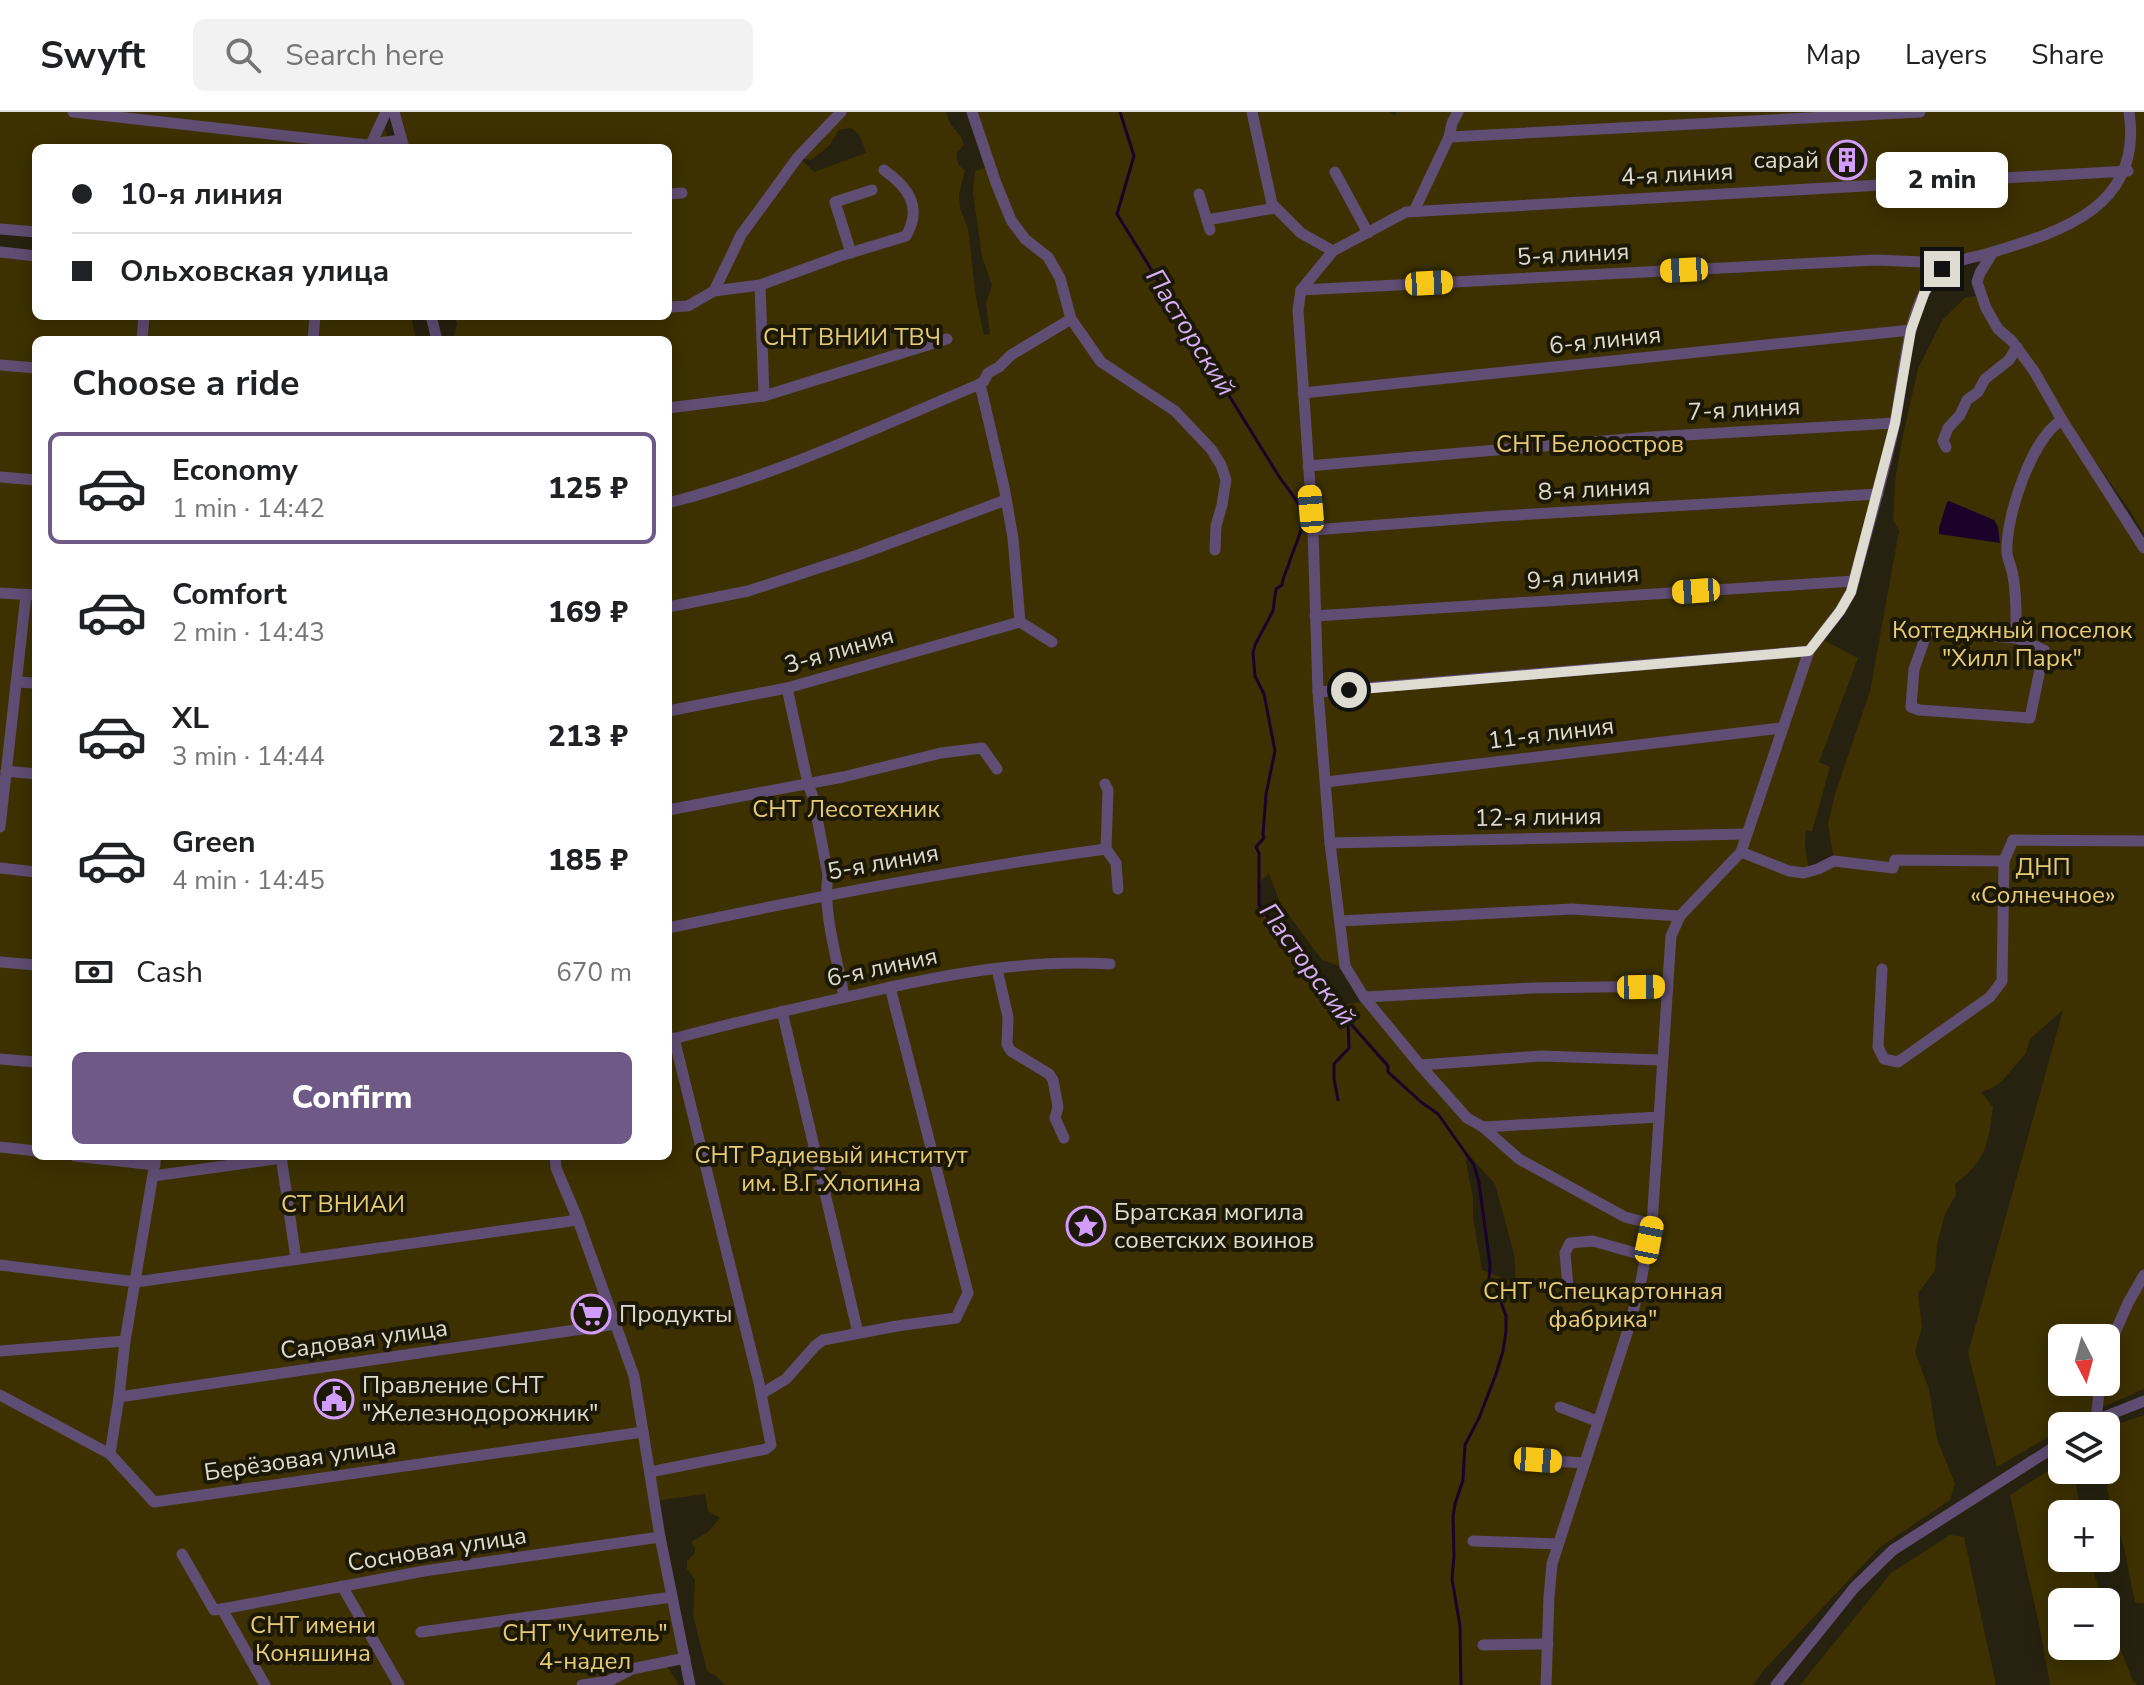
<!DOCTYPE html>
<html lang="en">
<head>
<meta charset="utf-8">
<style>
	:root { --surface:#fff; --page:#f2f2f2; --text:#202124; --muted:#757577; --line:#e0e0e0; --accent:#6f5987 }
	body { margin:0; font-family:"Nunito Sans",sans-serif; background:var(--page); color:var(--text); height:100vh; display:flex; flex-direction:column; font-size:30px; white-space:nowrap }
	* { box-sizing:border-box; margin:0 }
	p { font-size:26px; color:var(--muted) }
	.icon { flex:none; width:44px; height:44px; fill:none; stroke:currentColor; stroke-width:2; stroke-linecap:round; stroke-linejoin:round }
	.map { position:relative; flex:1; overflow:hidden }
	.side { position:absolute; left:32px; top:224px; width:640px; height:824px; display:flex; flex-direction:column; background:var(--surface); border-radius:12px; box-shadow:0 4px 20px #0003 }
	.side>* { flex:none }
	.hud { position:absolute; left:32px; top:32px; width:640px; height:176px; border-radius:12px; box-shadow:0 4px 20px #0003; display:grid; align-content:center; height:176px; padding:0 40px; background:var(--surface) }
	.needle { width:52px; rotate:174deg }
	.tools { position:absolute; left:2048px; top:1212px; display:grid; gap:16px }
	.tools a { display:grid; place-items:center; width:72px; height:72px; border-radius:12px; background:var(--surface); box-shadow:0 4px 20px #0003; font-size:40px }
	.end { position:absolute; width:36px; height:36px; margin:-18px; border:10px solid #dedbd0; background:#111; box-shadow:0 0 0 4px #111 }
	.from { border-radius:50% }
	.bubble { position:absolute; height:56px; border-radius:12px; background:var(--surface); box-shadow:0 4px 20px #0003; font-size:26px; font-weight:800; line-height:56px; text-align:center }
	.car { position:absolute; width:24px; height:48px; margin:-24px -12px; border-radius:10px; box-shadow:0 0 6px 2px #0007; background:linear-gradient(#f5c518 24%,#345 0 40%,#f5c518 0 76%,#345 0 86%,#f5c518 0) }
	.hud b { display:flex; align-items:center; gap:28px; height:76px; font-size:30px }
	.hud b+b { border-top:2px solid var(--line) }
	.hud i { width:20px; height:20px; background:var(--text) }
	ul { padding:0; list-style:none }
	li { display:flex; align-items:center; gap:24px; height:112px; margin:0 16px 12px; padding:0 24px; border:4px solid transparent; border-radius:12px }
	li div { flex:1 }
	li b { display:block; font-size:30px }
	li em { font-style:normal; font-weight:800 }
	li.on { border-color:var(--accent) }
	li>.icon { width:72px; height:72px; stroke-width:1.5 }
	h2 { padding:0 40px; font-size:36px; line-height:96px }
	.pay { display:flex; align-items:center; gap:20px; height:88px; padding:0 40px; font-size:30px }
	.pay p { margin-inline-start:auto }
	.button { display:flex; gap:16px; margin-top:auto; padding:16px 40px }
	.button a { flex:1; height:92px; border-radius:12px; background:var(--accent); color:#fff; font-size:32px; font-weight:800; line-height:92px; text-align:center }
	header { display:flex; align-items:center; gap:48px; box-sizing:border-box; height:112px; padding:0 40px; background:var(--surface); border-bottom:2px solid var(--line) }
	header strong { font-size:38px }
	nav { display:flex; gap:44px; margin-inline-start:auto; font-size:28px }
	.search { width:560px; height:72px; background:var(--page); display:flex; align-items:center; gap:20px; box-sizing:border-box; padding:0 28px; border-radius:12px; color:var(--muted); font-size:30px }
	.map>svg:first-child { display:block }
	.green { fill:#3d3101; fill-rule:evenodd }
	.water { fill:#1a022b }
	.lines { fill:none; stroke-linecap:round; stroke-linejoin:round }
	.stream { stroke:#1a022b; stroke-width:3 }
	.minor { stroke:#604d73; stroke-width:11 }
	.route { stroke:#dedbd0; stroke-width:10 }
	.labels { text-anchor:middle; stroke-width:8; stroke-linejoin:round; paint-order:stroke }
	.poi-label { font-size:24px; fill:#dedbd0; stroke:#1d1806; text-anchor:start }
	.street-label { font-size:24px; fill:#dedbd0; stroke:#1d1806 }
	.park-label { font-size:24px; fill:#e5cc76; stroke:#1d1806 }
	.water-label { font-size:26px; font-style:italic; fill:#d4aef8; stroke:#1d1806 }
</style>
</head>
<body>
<header>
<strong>Swyft</strong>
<div class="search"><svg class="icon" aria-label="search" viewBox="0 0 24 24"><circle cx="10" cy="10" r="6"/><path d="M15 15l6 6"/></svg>Search here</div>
<nav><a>Map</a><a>Layers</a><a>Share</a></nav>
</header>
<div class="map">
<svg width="2144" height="1573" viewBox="0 0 2144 1573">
	<rect width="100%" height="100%" fill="#27210f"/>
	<g class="green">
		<polygon points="0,0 381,0 390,36 36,36 36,120 0,118"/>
		<path d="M394,0h552c2,5 3,11 7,15 5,7 9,9 11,18l-7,7c0,9 0,14 8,18l-6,24 1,14 8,21 8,69 8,37 6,-1 -4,-31 6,-18 -10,-28 -9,-64 2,-22 15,-5 -18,-54h417l6,4 1,-4h748v423l-13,-23 -132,-186 -22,-40 11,-27 -31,4 -32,28 -73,300 -32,47 38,20 -39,104 11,5 -18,65 -6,-2 -1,15 4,26 25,-10 -6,-37 7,-30 35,-103 29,-160 -6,-11 2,-40 8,-45 15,-66 25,-50 22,-21 10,-2 36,48 133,209v836l-59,26 -18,11h-5v3l-65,38 -29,-114 95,-343 -33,29 -4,14 -24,28 -10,7 -11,4 12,15c-5,37 -6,53 -38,77l1,11 -11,19 -8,31 -2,26 -17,22 4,34 -7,25 14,37 8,50 18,45 -5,16 -70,47 -117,124 -10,14h-1028l-9,-9 -9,-5 -14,-56 2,-35 -8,-11v-8l8,-8v-5l-4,-6 17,-10 12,-14 -12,-7 -3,-17 -50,7 27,157 -100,27h-582v-1433l36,4v60h375l5,24h-380v816h632v-816h-216l5,-15 -2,-9h213v-168h-264zM850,16c10,3 13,16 16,25l-52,19 -14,-14 11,2 18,-14 10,-16zM1269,762l12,31 41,55 25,9 20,32 -32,5 -76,-101 1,-23zM1467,1041l28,31 19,70 2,29 -34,-13 -9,-52v-21l-7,-35zM2062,1226h44v44h-44z"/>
		<polygon points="2144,1303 2144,1491 2135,1491 2124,1436 2107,1378 2113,1314"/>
		<polygon points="2062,1350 2062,1358 2074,1358 2081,1402 2062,1402 2062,1446 2090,1446 2102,1490 2062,1490 2062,1534 2106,1534 2106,1500 2133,1569 2137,1573 2050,1573 2040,1517 2010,1383"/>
		<polygon points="1950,1423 1964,1425 1996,1573 1800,1573 1891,1461"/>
		<polygon points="667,1554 679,1573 609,1573 634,1561"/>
	</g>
	<polygon class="water" points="1949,389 1994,408 1998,415 2000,431 1939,422 1939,416 1947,390"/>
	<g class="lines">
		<g class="stream">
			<path d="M1120,0l14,44 -17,58 163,264c7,10 17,21 22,33 5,11 -8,37 -12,49 -2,9 -7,15 -8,25l-6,4 -3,22 -18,34 -2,8 2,23 9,18 11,57 -9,43 -3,40 1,4 -8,9 3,6v52l76,101 53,60v6l33,30 17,12 36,51 5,18 11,82 -1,13 2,5 5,5 6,17 4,11v15l-3,20 -7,23 -17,44 -14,27 -2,35 -8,24 -2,13 1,39 -2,23 8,47 1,59"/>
			<polyline points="1338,988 1334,967 1334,952 1349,936 1348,910"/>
		</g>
		<g class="minor">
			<polyline points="73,0 368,33 371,32 386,0"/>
			<polyline points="394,0 404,36"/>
			<polyline points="972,0 996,71 1011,108 1025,127 1048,145 1060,166 1071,207 1101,250 1175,299 1211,337 1221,353 1226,368 1222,393 1216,414 1215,438"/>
			<polyline points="1252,0 1272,92 1301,121 1333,139"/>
			<path d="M2129,0c15,98 -73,121 -143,142 -14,4 -36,7 -46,17 -36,36 -35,108 -46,156 -12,56 -29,110 -43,165l-11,19 -31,40 -68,201 48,19 15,2 14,-4 16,-8 59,7 2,-8 109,1 9,-21 131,1"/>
			<polyline points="1449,25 1920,0"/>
			<polyline points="371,32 401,28"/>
			<polyline points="1335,60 1368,121"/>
			<polyline points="668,82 682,81"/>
			<polyline points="1199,82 1210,118"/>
			<polyline points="1414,99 1449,25 1452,11 1458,0"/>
			<polyline points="1207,108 1275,96"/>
			<polyline points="0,117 36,120"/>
			<polyline points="0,140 36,144"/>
			<polyline points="1993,140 1980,161 1977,170 1986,196 1998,217 2012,229 2034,259 2062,308 2144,436"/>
			<polyline points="851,141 835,90 872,78"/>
			<polyline points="760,173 764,284"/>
			<polyline points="1301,178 1876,148 1923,150 1942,156"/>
			<polyline points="714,179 741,123 798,45 841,0"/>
			<path d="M668,195l20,-1 26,-15 46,-6 80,-29 66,-20c17,-29 2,-49 -22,-66"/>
			<polyline points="431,204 437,228"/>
			<polyline points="142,228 144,204"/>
			<polyline points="313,228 315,204"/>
			<polyline points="0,253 36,256"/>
			<polyline points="980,272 1004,375 1013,426 1020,510"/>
			<polyline points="980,272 984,269 988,261 999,255 1011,243 1071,207"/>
			<polyline points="1303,281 1911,218"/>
			<polyline points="668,296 764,284 947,227"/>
			<polyline points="1946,335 1943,329 1948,316 1960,303 1967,288 1978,280 1985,267 2009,248 2017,235"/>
			<polyline points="1308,354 1651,325 1895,311"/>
			<polyline points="0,365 36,368"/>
			<path d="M668,391c108,-27 210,-76 312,-119"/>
			<polyline points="1313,418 1499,404 1878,382"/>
			<polyline points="0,481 36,483"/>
			<polyline points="668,495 748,479 858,443 1006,388"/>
			<polyline points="1315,504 1854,469"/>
			<polyline points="1020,510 1052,530"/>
			<polygon points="1928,518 1948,521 2016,526 2044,538 2030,606 1919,598 1911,595 1914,557"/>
			<path d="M2016,526c0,-21 1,-41 -3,-62 -1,-8 -5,-15 -6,-23 -2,-35 25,-116 55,-133"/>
			<polyline points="16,570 36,571"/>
			<path d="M787,576l21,96 5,13 15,78c-6,37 10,85 16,122"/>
			<polyline points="1318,580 1809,539"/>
			<polyline points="668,599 787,576 1020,510"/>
			<polyline points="6,659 36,662"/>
			<polyline points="1326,670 1781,616"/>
			<polyline points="1105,672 1108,678 1106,737 1116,751 1118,777"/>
			<polyline points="668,698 843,665 941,641 982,636 997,657"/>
			<polyline points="0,715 26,483"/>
			<polyline points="1330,731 1746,722"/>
			<polyline points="0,756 36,760"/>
			<polyline points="1340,809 1572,797 1680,804"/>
			<path d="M668,816c145,-31 291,-59 438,-79"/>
			<polyline points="0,850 36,853"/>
			<polyline points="997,857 1008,905 1007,932 1009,936 1011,939 1049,962 1053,968 1058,995 1055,1006 1064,1026"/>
			<polyline points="1882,857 1878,935 1884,947 1898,950 1990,885 2002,869 2004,749"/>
			<polyline points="1364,885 1533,876 1668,874"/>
			<polyline points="782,899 858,1221"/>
			<path d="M669,928c63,-17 127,-32 191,-46 82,-19 165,-35 250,-30"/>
			<polyline points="0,947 36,950"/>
			<polyline points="1420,953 1541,944 1662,948"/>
			<polyline points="1483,1015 1659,1005"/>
			<polyline points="0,1035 36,1039"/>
			<polyline points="75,1044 155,1053"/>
			<polyline points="281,1044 296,1147"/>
			<polyline points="555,1044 556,1056 578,1108 634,1264 660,1425 690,1573"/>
			<polyline points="153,1064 282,1046"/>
			<polyline points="1652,1112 1625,1105 1519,1047 1483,1015 1467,1006 1420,953 1364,885 1345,854 1330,731 1318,580 1313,418 1298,198 1301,178 1333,139 1406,100 2128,59"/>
			<polyline points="0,1153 136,1170 578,1108"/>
			<polyline points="1568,1175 1565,1141 1570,1131 1593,1129 1646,1144"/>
			<polyline points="0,1239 125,1229"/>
			<polyline points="2106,1241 2128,1191 2144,1163"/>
			<polyline points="761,1282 786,1267 815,1234 823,1228 897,1214 956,1206 968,1181 890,875"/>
			<polyline points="0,1283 110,1342 154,1390 643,1320"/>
			<polyline points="119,1285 616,1212"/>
			<polyline points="1560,1295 1597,1309"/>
			<polyline points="2096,1308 2100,1270"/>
			<polyline points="2086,1314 2096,1308 2144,1289"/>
			<polyline points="110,1342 119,1285 125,1229 156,1044"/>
			<polyline points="1538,1348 1584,1351"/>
			<polyline points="650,1360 766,1337 771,1333 759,1271 674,926"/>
			<polyline points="1473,1429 1558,1432"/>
			<polyline points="182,1442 214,1498 222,1497 265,1573"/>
			<polyline points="342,1474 399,1573"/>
			<polyline points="222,1497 424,1459 660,1425"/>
			<polyline points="421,1520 672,1485"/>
			<polyline points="1483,1533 1548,1532"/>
			<polyline points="582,1573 609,1569 632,1557 685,1546"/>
			<polyline points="1546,1573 1549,1485 1552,1452 1628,1218 1640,1174 1652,1112 1671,824 1680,804 1741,740"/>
			<polyline points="1776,1573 1854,1476 1893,1438 2062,1330"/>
		</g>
	</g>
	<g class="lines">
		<polyline class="route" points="1349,578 1809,539 1840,499 1851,480 1895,311 1911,218 1925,179 1942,157"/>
	</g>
	<defs>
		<symbol id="building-ring" viewBox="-11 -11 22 22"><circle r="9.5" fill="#1d1806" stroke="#d09dff" stroke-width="1.5"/><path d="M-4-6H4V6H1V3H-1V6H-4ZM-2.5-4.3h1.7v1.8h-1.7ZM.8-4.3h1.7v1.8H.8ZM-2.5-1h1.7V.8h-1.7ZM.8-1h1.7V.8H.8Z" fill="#d09dff"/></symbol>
		<symbol id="sight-ring" viewBox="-11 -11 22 22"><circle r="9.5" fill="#1d1806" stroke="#d09dff" stroke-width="1.5"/><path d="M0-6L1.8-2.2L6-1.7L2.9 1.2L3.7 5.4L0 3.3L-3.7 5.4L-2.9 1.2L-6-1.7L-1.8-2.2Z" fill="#d09dff"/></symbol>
		<symbol id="supermarket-ring" viewBox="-11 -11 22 22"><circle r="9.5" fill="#1d1806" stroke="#d09dff" stroke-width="1.5"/><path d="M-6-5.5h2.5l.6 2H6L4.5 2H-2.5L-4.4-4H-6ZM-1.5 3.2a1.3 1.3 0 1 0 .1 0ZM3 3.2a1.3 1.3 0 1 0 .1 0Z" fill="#d09dff"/></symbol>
		<symbol id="civic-ring" viewBox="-11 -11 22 22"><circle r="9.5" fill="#1d1806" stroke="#d09dff" stroke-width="1.5"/><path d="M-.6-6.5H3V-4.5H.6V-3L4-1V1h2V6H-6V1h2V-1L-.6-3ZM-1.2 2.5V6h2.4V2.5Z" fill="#d09dff"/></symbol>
	</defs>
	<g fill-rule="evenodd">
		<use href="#building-ring" x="1825" y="26" width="44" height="44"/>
		<use href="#sight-ring" x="1064" y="1092" width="44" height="44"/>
		<use href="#supermarket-ring" x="569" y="1180" width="44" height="44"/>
		<use href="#civic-ring" x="312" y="1265" width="44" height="44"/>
	</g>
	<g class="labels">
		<g class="poi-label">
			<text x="1819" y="56" text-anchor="end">сарай</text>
			<text x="1114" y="1108">Братская могила<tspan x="1114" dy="28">советских воинов</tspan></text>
			<text x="619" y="1210">Продукты</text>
			<text x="362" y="1281">Правление СНТ<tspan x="362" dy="28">"Железнодорожник"</tspan></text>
		</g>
		<g class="street-label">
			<text transform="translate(1677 62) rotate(-3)" y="8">4-я линия</text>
			<text transform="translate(1573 142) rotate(-3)" y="8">5-я линия</text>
			<text transform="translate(1605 228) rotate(-6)" y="8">6-я линия</text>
			<text transform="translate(1744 297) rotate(-3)" y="8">7-я линия</text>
			<text transform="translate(1594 377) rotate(-3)" y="8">8-я линия</text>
			<text transform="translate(1583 465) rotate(-4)" y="8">9-я линия</text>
			<text transform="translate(839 538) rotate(-16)" y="8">3-я линия</text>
			<text transform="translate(1551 621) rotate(-7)" y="8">11-я линия</text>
			<text transform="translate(1538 705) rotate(-1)" y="8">12-я линия</text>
			<text transform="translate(883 750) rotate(-10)" y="8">5-я линия</text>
			<text transform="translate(882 855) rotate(-12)" y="8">6-я линия</text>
			<text transform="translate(364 1227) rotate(-8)" y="8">Садовая улица</text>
			<text transform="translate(300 1347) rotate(-8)" y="8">Берёзовая улица</text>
			<text transform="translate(437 1437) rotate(-9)" y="8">Сосновая улица</text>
		</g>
		<g class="park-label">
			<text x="852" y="233">СНТ ВНИИ ТВЧ</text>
			<text x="1590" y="340">СНТ Белоостров</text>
			<text x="2012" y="526">Коттеджный поселок<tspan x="2012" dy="28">"Хилл Парк"</tspan></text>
			<text x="846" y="705">СНТ Лесотехник</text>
			<text x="2043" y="763">ДНП<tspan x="2043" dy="28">«Солнечное»</tspan></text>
			<text x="831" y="1051">СНТ Радиевый институт<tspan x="831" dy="28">им. В.Г.Хлопина</tspan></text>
			<text x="343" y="1100">СТ ВНИАИ</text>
			<text x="1603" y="1187">СНТ "Спецкартонная<tspan x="1603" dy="28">фабрика"</tspan></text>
			<text x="313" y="1521">СНТ имени<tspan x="313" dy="28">Коняшина</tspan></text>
			<text x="585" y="1529">СНТ "Учитель"<tspan x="585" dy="28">4-надел</tspan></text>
		</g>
		<g class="water-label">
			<text transform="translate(1191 220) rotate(58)" y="9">Пасторский</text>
			<text transform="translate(1308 852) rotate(54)" y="9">Пасторский</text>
		</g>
	</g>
</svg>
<div class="tools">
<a><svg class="needle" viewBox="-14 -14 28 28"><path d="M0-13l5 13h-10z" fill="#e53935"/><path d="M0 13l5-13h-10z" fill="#757577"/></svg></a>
<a><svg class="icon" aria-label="layers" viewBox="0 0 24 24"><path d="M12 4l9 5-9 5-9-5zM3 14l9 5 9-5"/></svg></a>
<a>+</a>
<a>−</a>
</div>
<i class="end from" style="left:1349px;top:578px"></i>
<i class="end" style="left:1942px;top:157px"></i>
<div class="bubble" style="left:1876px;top:40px;width:132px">2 min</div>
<i class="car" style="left:1684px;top:158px;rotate:267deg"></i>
<i class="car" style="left:1429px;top:171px;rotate:87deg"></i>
<i class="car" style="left:1311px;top:397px;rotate:355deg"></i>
<i class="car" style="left:1696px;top:479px;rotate:266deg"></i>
<i class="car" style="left:1641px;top:875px;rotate:89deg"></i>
<i class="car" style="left:1649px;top:1128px;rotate:11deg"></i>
<i class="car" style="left:1538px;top:1348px;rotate:94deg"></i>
<div class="hud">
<b><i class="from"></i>10-я линия</b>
<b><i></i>Ольховская улица</b>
</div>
<section class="side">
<h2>Choose a ride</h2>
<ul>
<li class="on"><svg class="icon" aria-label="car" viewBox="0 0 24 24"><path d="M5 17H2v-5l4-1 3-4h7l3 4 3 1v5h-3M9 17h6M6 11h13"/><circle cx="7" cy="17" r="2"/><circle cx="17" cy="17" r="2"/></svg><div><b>Economy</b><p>1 min · 14:42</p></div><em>125 ₽</em></li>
<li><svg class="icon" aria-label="car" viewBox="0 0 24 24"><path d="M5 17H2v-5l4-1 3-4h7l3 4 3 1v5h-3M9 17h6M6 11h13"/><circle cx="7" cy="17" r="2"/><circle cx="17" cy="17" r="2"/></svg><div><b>Comfort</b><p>2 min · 14:43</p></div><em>169 ₽</em></li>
<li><svg class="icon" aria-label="car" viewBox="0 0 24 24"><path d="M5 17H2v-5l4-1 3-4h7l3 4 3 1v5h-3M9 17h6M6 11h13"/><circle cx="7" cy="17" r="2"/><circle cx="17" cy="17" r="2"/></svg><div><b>XL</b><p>3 min · 14:44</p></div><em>213 ₽</em></li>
<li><svg class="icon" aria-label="car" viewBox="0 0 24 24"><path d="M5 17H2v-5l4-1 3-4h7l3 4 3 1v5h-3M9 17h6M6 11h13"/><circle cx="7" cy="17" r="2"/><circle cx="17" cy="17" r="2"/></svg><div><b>Green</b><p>4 min · 14:45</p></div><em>185 ₽</em></li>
</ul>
<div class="pay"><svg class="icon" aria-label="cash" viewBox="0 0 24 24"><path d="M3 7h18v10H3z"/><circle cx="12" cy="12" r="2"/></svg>Cash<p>670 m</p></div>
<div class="button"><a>Confirm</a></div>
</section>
</div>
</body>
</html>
